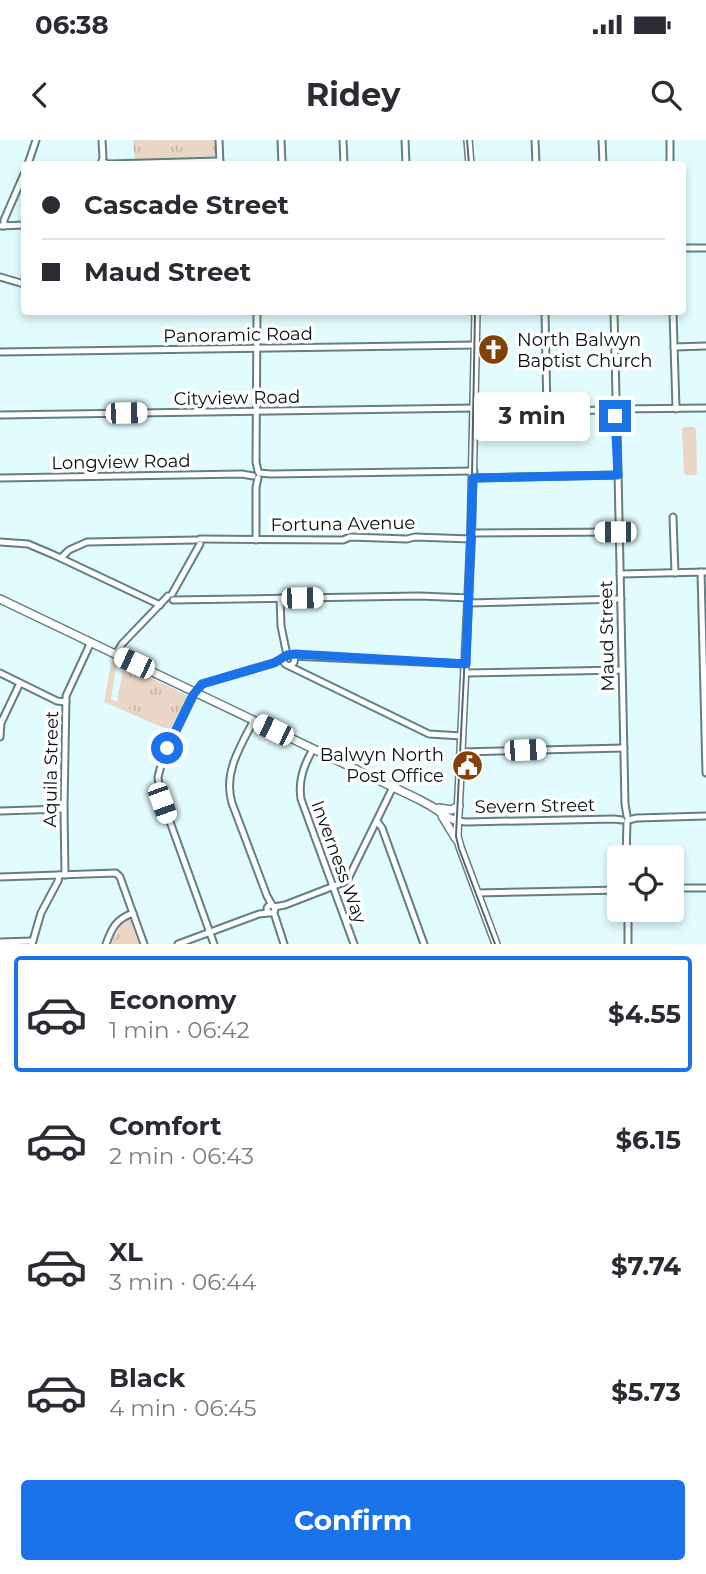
<!DOCTYPE html>
<html lang="en">
<head>
<meta charset="utf-8">
<style>
	:root { --surface:#fff; --page:#f7f7f7; --text:#2b2b33; --muted:#7c7c81; --line:#e1e1e2; --accent:#1a73e8 }
	body { margin:0; font-family:Montserrat,sans-serif; background:var(--page); color:var(--text); height:100vh; display:flex; flex-direction:column; font-size:26px; white-space:nowrap }
	* { box-sizing:border-box; margin:0 }
	p { font-size:23px; color:var(--muted) }
	.icon { flex:none; width:38px; height:38px; fill:none; stroke:currentColor; stroke-width:2; stroke-linecap:round; stroke-linejoin:round }
	.map { position:relative; height:804px; overflow:hidden }
	.sheet { display:flex; flex-direction:column; background:var(--surface); flex:1 }
	.sheet>* { flex:none }
	.guide { position:absolute; left:21px; top:21px; width:665px; height:154px; border-radius:7px; box-shadow:0 4px 10px #0003; display:grid; align-content:center; height:154px; padding:0 21px; background:var(--surface) }
	.buttons { position:absolute; left:607px; top:705px; display:grid; gap:14px }
	.buttons a { display:grid; place-items:center; width:77px; height:77px; border-radius:7px; background:var(--surface); box-shadow:0 4px 10px #0003; font-size:35px }
	.end { position:absolute; width:32px; height:32px; margin:-16px; border:9px solid #1a73e8; background:#fff; box-shadow:0 0 0 4px #fff }
	.from { border-radius:50% }
	.bubble { position:absolute; height:49px; border-radius:7px; background:var(--surface); box-shadow:0 4px 10px #0003; font-size:23px; font-weight:700; line-height:49px; text-align:center }
	.car { position:absolute; width:21px; height:42px; margin:-21px -10px; border-radius:9px; box-shadow:0 0 5px 2px #0007; background:linear-gradient(#fff 24%,#345 0 40%,#fff 0 76%,#345 0 86%,#fff 0) }
	.guide b { display:flex; align-items:center; gap:24px; height:66px; font-size:26px }
	.guide b+b { border-top:2px solid var(--line) }
	.guide i { width:18px; height:18px; background:var(--text) }
	ul { padding:12px 0 0; list-style:none }
	li { display:flex; align-items:center; gap:21px; height:116px; margin:0 14px 10px; padding:0 7px; border:4px solid transparent; border-radius:7px }
	li div { flex:1 }
	li b { display:block; font-size:26px }
	li em { font-style:normal; font-weight:700 }
	li.on { border-color:var(--accent) }
	li>.icon { width:63px; height:63px; stroke-width:1.5 }
	.action { display:flex; gap:14px; margin-top:auto; padding:14px 21px }
	.action a { flex:1; height:80px; border-radius:7px; background:var(--accent); color:#fff; font-size:28px; font-weight:700; line-height:80px; text-align:center }
	.status { display:flex; justify-content:space-between; align-items:center; height:49px; padding:0 35px; background:var(--surface); direction:ltr }
	.status svg { height:19px; fill:currentColor }
	header { display:flex; justify-content:space-between; align-items:center; height:91px; padding:0 21px; background:var(--surface); font-size:32px; font-weight:700 }
	.map>svg:first-child { display:block }
	.grass { fill:#ebd5c6 }
	.park { fill:url(#park-tufts) }
	.lines { fill:none; stroke-linecap:round; stroke-linejoin:round }
	.minor-casing { stroke:#637f83; stroke-width:9 }
	.major-casing { stroke:#637f83; stroke-width:10 }
	.minor { stroke:#fff; stroke-width:5 }
	.major { stroke:#fff; stroke-width:7 }
	.tram { stroke:#59686b; stroke-width:2 }
	.route { stroke:#1a73e8; stroke-width:9 }
	.labels { text-anchor:middle; stroke-width:7; stroke-linejoin:round; paint-order:stroke }
	.street-label { font-size:18px; fill:#050f11; stroke:#fff }
	.poi-label { font-size:18px; fill:#050f11; stroke:#fff; text-anchor:start }
</style>
</head>
<body>
<div class="status"><b>06:38</b><svg viewBox="0 0 49 12"><path d="M0 12V9h3v3zM5 12V6h3v6zM10 12V3h3v9zM15 12V0h3v12zM26 1h20v11H26zM47 4h2v5h-2z"/></svg></div>
<header><svg class="icon" aria-label="back" viewBox="0 0 24 24"><path d="M15 5l-7 7 7 7"/></svg>Ridey<svg class="icon" aria-label="search" viewBox="0 0 24 24"><circle cx="10" cy="10" r="6"/><path d="M15 15l6 6"/></svg></header>
<div class="map">
<svg width="706" height="804" viewBox="0 0 706 804">
	<defs>
		<pattern id="park-tufts" width="24" height="20" patternUnits="userSpaceOnUse" patternTransform="scale(1.75)"><rect width="24" height="20" fill="#ebd5c6"/><path d="M3 7l-1-3M5 7V3M7 7l1-3M15 17l-1-3M17 17v-4M19 17l1-3" fill="none" stroke="#c8b6a9"/></pattern>
	</defs>
	<rect width="100%" height="100%" fill="#e2fbfe"/>
	<g class="grass">
		<polygon points="685,287 694,287 696,289 697,334 695,335 686,335 684,333 682,289"/>
		<polygon points="112,519 117,522 111,559 171,589 171,591 104,562"/>
	</g>
	<g class="park">
		<polygon points="133,0 215,0 216,18 215,19 135,21"/>
		<polygon points="124,525 188,556 171,589 117,562"/>
		<polygon points="126,780 129,779 132,783 139,804 111,804 122,783"/>
	</g>
	<g class="lines">
		<defs>
			<g id="minor">
				<polyline points="219,0 220,24"/>
				<polyline points="281,0 282,24"/>
				<polyline points="343,0 344,24"/>
				<polyline points="405,0 406,24"/>
				<polyline points="535,0 536,24"/>
				<polyline points="602,0 603,24"/>
				<polyline points="670,0 670,24"/>
				<polyline points="102,22 109,24 220,21"/>
				<polyline points="28,24 36,0"/>
				<polyline points="101,24 103,18 102,0"/>
				<polyline points="0,86 24,85"/>
				<polyline points="4,86 4,80 24,34"/>
				<polyline points="682,108 706,108"/>
				<polyline points="0,137 24,144"/>
				<polyline points="257,172 256,322 258,331"/>
				<polyline points="545,172 547,272"/>
				<polyline points="614,172 616,257 614,268"/>
				<polyline points="673,172 676,269"/>
				<polyline points="674,207 706,206"/>
				<polyline points="0,212 476,205"/>
				<polyline points="619,269 706,268"/>
				<polyline points="475,273 605,270 614,268"/>
				<polyline points="618,273 617,284 625,664 627,676"/>
				<polyline points="0,275 475,268"/>
				<polyline points="259,333 271,334 474,331"/>
				<polyline points="0,338 242,334 253,336"/>
				<polyline points="473,338 618,335"/>
				<polyline points="673,377 675,433"/>
				<polyline points="472,393 619,392"/>
				<polyline points="200,399 343,400 350,397 407,399 415,397 471,399"/>
				<polyline points="256,400 256,347 258,338"/>
				<polyline points="0,402 28,404 54,415 160,465"/>
				<polyline points="61,418 69,410 87,402 196,400"/>
				<polyline points="701,432 706,633"/>
				<polyline points="620,434 706,432"/>
				<polyline points="172,454 200,404"/>
				<polyline points="280,458 281,486 287,515"/>
				<polyline points="173,460 419,456 469,458"/>
				<polyline points="468,463 621,459"/>
				<polyline points="116,514 122,504 168,456"/>
				<circle cx="289" cy="520" r="5.5"/>
				<polyline points="291,516 465,524"/>
				<polyline points="289,526 429,594 462,596"/>
				<polyline points="0,533 57,561 66,562"/>
				<polyline points="465,533 622,530"/>
				<path d="M254,580c-14,27 -31,53 -22,83l35,93 5,9"/>
				<polyline points="0,597 1,583 20,543"/>
				<path d="M313,609c-9,16 -15,31 -12,50l53,145"/>
				<polyline points="461,612 624,608"/>
				<polyline points="0,671 64,669"/>
				<polyline points="628,680 637,678 706,676"/>
				<polyline points="377,681 382,688 424,804"/>
				<polyline points="458,681 466,682 614,679 622,680"/>
				<polyline points="626,718 627,681"/>
				<polyline points="65,735 64,669 66,556 91,502"/>
				<polyline points="0,737 116,733 120,737 144,804"/>
				<polyline points="672,748 706,748"/>
				<polyline points="477,753 620,750"/>
				<circle cx="271" cy="769" r="4"/>
				<polyline points="274,767 285,765 347,741 393,647"/>
				<polyline points="628,770 628,804"/>
				<polyline points="274,773 284,804"/>
				<polyline points="0,802 33,801"/>
				<polyline points="32,804 41,773 58,741 59,735"/>
				<path d="M106,804c6,-16 10,-25 27,-31"/>
				<polyline points="178,804 259,774 269,773"/>
				<polyline points="214,804 160,654 158,637 163,618 193,556 202,544 273,523 284,518"/>
			</g>
			<g id="major">
				<polyline points="468,0 470,24"/>
				<polyline points="476,172 471,399 457,696 460,707 496,804"/>
				<polyline points="0,459 418,659 431,666 449,678 458,681"/>
				<polyline points="439,668 451,670 459,666"/>
				<polyline points="442,676 456,699"/>
			</g>
		</defs>
		<use href="#minor" class="minor-casing"/>
		<use href="#major" class="major-casing"/>
		<use href="#minor" class="minor"/>
		<use href="#major" class="major"/>
		<g class="tram">
			<polyline points="467,0 469,24"/>
			<polyline points="475,172 471,391 456,696 459,709 495,804"/>
		</g>
	</g>
	<g class="lines">
		<polyline class="route" points="167,608 193,555 202,544 274,523 287,515 295,514 466,524 473,338 618,335 615,276"/>
	</g>
	<defs>
		<symbol id="church-disc" viewBox="-11 -11 22 22"><circle r="9.5" fill="#814205" stroke="#fff"/><path d="M-1.2-6h2.4v3.5h3.3v2.4h-3.3V6h-2.4V-.1h-3.3v-2.4h3.3Z" fill="#fff"/></symbol>
		<symbol id="civic-disc" viewBox="-11 -11 22 22"><circle r="9.5" fill="#814205" stroke="#fff"/><path d="M-.6-6.5H3V-4.5H.6V-3L4-1V1h2V6H-6V1h2V-1L-.6-3ZM-1.2 2.5V6h2.4V2.5Z" fill="#fff"/></symbol>
	</defs>
	<g fill-rule="evenodd">
		<use href="#church-disc" x="476" y="192" width="35" height="35"/>
		<use href="#civic-disc" x="450" y="608" width="35" height="35"/>
	</g>
	<g class="labels">
		<g class="street-label">
			<text transform="translate(238 195) rotate(-1)" y="6">Panoramic Road</text>
			<text transform="translate(237 258) rotate(-1)" y="6">Cityview Road</text>
			<text transform="translate(121 322) rotate(-1)" y="6">Longview Road</text>
			<text transform="translate(343 384) rotate(-1)" y="6">Fortuna Avenue</text>
			<text transform="translate(607 496) rotate(-91)" y="6">Maud Street</text>
			<text transform="translate(51 629) rotate(-89)" y="6">Aquila Street</text>
			<text transform="translate(535 666) rotate(-1)" y="6">Severn Street</text>
			<text transform="translate(339 722) rotate(70)" y="6">Inverness Way</text>
		</g>
		<g class="poi-label">
			<text x="517" y="206">North Balwyn<tspan x="517" dy="21">Baptist Church</tspan></text>
			<text x="444" y="621" text-anchor="end">Balwyn North<tspan x="444" dy="21">Post Office</tspan></text>
		</g>
	</g>
</svg>
<div class="buttons">
<a><svg class="icon" aria-label="locate" viewBox="0 0 24 24"><circle cx="12" cy="12" r="6"/><path d="M12 2v4M12 18v4M2 12h4M18 12h4"/></svg></a>
</div>
<i class="end from" style="left:167px;top:608px"></i>
<i class="end" style="left:615px;top:276px"></i>
<div class="bubble" style="left:474px;top:252px;width:116px">3 min</div>
<i class="car" style="left:126px;top:273px;rotate:89deg"></i>
<i class="car" style="left:615px;top:392px;rotate:270deg"></i>
<i class="car" style="left:302px;top:458px;rotate:89deg"></i>
<i class="car" style="left:134px;top:523px;rotate:295deg"></i>
<i class="car" style="left:273px;top:590px;rotate:296deg"></i>
<i class="car" style="left:525px;top:610px;rotate:88deg"></i>
<i class="car" style="left:162px;top:663px;rotate:160deg"></i>
<div class="guide">
<b><i class="from"></i>Cascade Street</b>
<b><i></i>Maud Street</b>
</div>
</div>
<section class="sheet">
<ul>
<li class="on"><svg class="icon" aria-label="car" viewBox="0 0 24 24"><path d="M5 17H2v-5l4-1 3-4h7l3 4 3 1v5h-3M9 17h6M6 11h13"/><circle cx="7" cy="17" r="2"/><circle cx="17" cy="17" r="2"/></svg><div><b>Economy</b><p>1 min · 06:42</p></div><em>$4.55</em></li>
<li><svg class="icon" aria-label="car" viewBox="0 0 24 24"><path d="M5 17H2v-5l4-1 3-4h7l3 4 3 1v5h-3M9 17h6M6 11h13"/><circle cx="7" cy="17" r="2"/><circle cx="17" cy="17" r="2"/></svg><div><b>Comfort</b><p>2 min · 06:43</p></div><em>$6.15</em></li>
<li><svg class="icon" aria-label="car" viewBox="0 0 24 24"><path d="M5 17H2v-5l4-1 3-4h7l3 4 3 1v5h-3M9 17h6M6 11h13"/><circle cx="7" cy="17" r="2"/><circle cx="17" cy="17" r="2"/></svg><div><b>XL</b><p>3 min · 06:44</p></div><em>$7.74</em></li>
<li><svg class="icon" aria-label="car" viewBox="0 0 24 24"><path d="M5 17H2v-5l4-1 3-4h7l3 4 3 1v5h-3M9 17h6M6 11h13"/><circle cx="7" cy="17" r="2"/><circle cx="17" cy="17" r="2"/></svg><div><b>Black</b><p>4 min · 06:45</p></div><em>$5.73</em></li>
</ul>
<div class="action"><a>Confirm</a></div>
</section>
</body>
</html>
